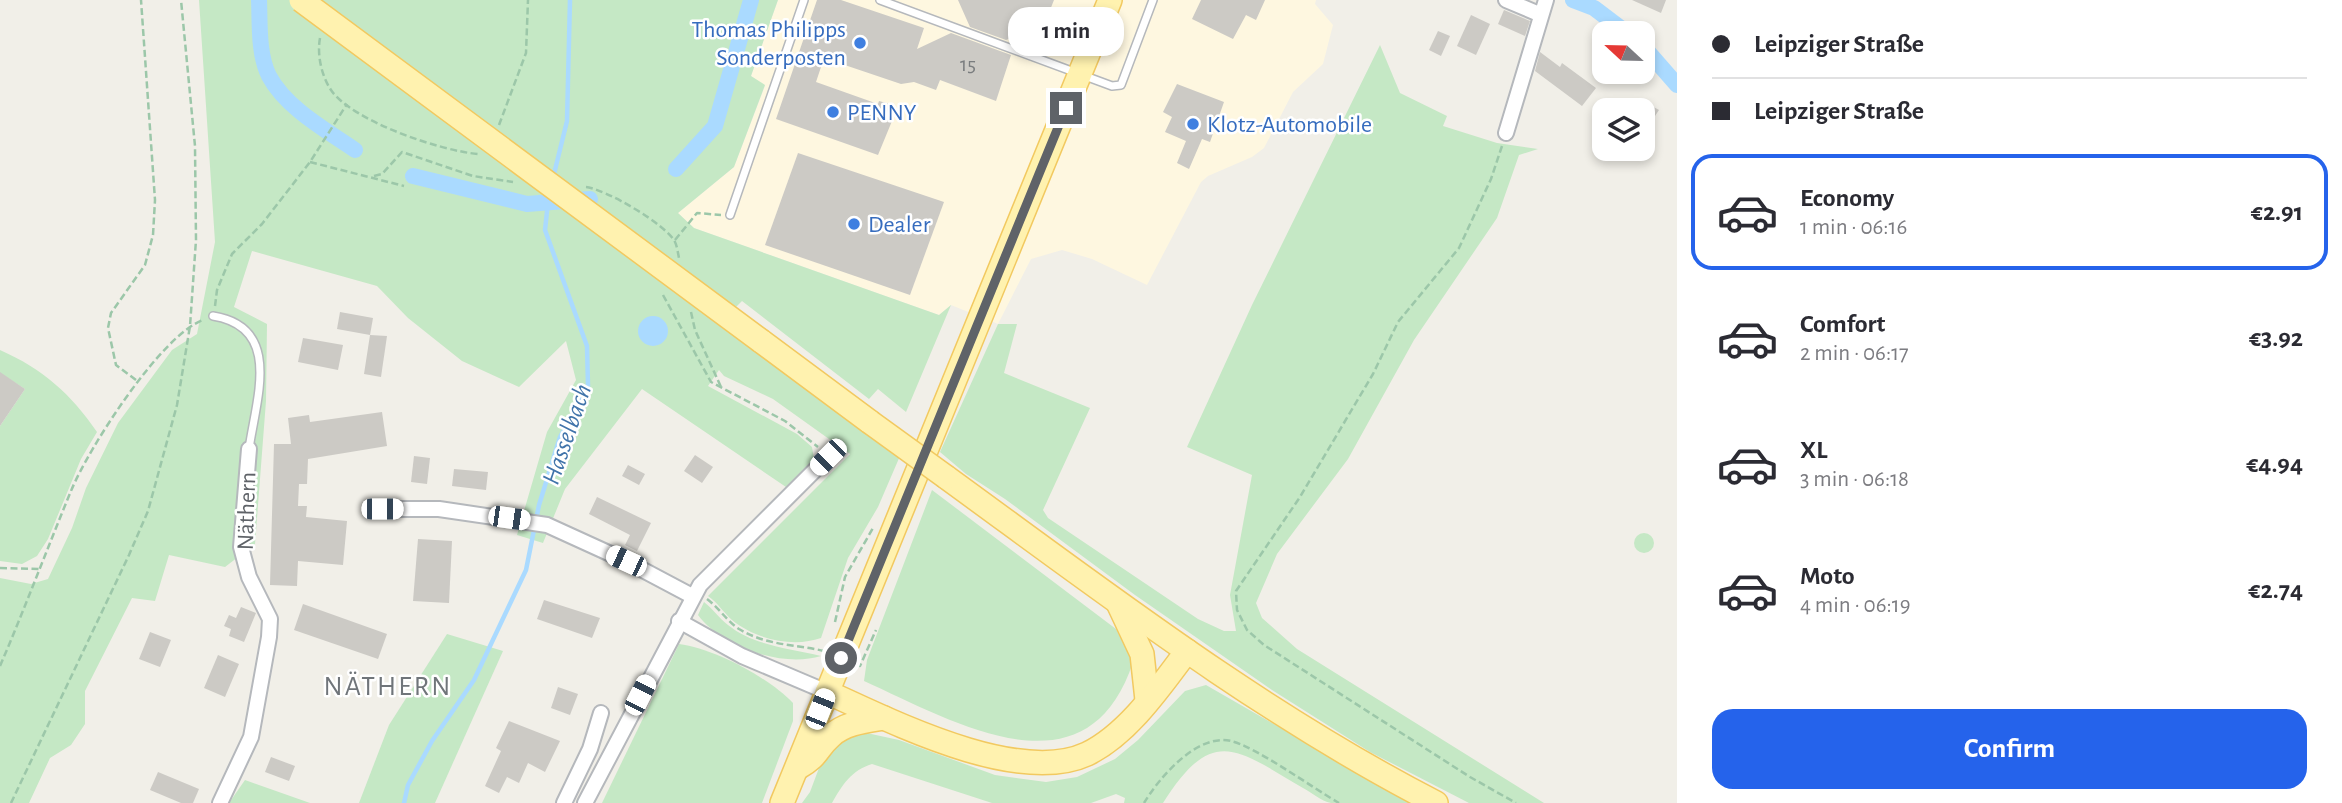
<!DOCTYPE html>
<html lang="en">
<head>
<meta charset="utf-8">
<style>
	:root { --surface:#fff; --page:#f2f2f3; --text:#2b2b33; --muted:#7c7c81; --line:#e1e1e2; --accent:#2563eb }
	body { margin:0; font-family:"Alegreya Sans",sans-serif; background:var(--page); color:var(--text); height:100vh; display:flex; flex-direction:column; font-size:26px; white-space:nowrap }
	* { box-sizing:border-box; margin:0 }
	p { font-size:23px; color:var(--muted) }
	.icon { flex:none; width:38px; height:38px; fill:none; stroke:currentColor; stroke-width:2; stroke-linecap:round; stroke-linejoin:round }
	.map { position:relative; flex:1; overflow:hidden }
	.side { display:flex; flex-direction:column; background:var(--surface); width:665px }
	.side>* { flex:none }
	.hud { display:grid; align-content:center; height:154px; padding:0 35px; background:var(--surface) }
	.needle { width:46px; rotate:292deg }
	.fabs { position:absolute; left:1592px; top:21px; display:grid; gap:14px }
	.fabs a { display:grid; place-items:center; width:63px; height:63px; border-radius:14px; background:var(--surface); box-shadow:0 4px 10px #0003; font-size:35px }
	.end { position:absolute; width:32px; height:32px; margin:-16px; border:9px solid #5f6368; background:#fff; box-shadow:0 0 0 4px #fff }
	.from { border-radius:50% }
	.bubble { position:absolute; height:49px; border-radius:21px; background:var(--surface); box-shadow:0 4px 10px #0003; font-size:23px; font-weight:700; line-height:49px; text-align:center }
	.car { position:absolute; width:21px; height:42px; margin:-21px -10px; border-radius:9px; box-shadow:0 0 5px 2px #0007; background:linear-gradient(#fff 24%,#345 0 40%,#fff 0 76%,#345 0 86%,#fff 0) }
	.hud b { display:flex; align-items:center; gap:24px; height:66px; font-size:26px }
	.hud b+b { border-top:2px solid var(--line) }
	.hud i { width:18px; height:18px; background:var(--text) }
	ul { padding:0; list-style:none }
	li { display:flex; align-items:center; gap:21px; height:116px; margin:0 14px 10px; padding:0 21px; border:4px solid transparent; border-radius:21px }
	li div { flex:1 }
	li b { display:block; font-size:26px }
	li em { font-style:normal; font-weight:700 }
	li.current { border-color:var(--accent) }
	li>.icon { width:63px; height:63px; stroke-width:1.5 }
	.button { display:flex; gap:14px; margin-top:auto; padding:14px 35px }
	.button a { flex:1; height:80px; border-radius:21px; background:var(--accent); color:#fff; font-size:28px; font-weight:700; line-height:80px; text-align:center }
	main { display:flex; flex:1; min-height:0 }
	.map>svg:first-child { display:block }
	.commercial { fill:#fef7e0 }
	.green { fill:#c5e8c5 }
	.water { fill:#aadaff }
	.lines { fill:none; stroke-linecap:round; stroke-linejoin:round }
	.stream { stroke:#aadaff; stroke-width:4.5 }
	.canal { stroke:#aadaff; stroke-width:16 }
	.building { fill:#cccac5 }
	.lane-casing { stroke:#b5b8bc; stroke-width:10 }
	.street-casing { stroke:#b5b8bc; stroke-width:18 }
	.primary-casing { stroke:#f2c960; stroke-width:26 }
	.path { stroke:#9cc7a9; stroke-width:2.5; stroke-dasharray:7 3.5; stroke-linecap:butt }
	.lane { stroke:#fff; stroke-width:7 }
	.street { stroke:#fff; stroke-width:14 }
	.primary { stroke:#fff2af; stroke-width:23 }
	.primary-bridge-casing { stroke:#f2c960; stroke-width:26; stroke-linecap:butt }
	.primary-bridge { stroke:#fff2af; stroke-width:23 }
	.route { stroke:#5f6368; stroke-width:9 }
	.shop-dot { fill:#3f7fe0; stroke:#fff; stroke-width:2.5 }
	.labels { text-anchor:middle; stroke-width:5; stroke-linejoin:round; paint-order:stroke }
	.number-label { font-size:21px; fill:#7a7d7f }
	.shop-label { font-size:24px; fill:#366cbe; stroke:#fff; text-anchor:start }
	.street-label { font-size:24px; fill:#5f6368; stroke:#fff }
	.water-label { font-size:26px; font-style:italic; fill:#4174aa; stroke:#fff }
	.quarter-label { font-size:28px; letter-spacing:2px; fill:#70757a; stroke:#fff }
</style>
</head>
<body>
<main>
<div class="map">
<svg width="1677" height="803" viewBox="0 0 1677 803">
	<rect width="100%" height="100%" fill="#f1efe8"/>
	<polygon class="commercial" points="778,0 1316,0 1315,4 1333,25 1323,64 1293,92 1264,148 1252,157 1208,176 1201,182 1147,285 1092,259 1062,250 1031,259 998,324 951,305 939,315 694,228 678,213 734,167 765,86 751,76"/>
	<g class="green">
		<path d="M199,0h579l-27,76 14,9 -31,82 -56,46 16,15 245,87 12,-10 -45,107 -28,-23 -9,10 -127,-98 -21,21 179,134 -22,51 -30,51 -27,80c-28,10 -66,1 -89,-18 -9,-8 -14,-17 -24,-24l142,-142 -77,-55 -49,-23 -5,-6 -11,16 89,48 15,13 2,12 -28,28 -144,-98 -77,100 -22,54 -26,-8 30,-103 29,-52 -10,-39 -47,46 -57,-26 -54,-43 -31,-32 -125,-35 -18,56 33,17 -1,77 -11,143 -30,23 -56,-12 -14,46 -23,-3 -47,93v33l-14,21 -21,13 -21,45h-29v-225l31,6 17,-5 24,-51 14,-40 32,-65 54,-73 25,-16 18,-92z"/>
		<polygon points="1380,45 1400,93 1447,116 1443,126 1497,143 1538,149 1519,155 1497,218 1414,340 1348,459 1277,554 1256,603 1262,618 1297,649 1544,803 1469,803 1370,752 1272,690 1135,595 1005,499 966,474 940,452 998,324 1017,324 1004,373 1090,408 1043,510 1048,518 1198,619 1224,631 1236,631 1230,595 1252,475 1187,447 1252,305"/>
		<path d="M0,350c43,19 71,44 97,82l-16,27 -33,80 -11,17 -15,8 -22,-3v-135l25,-37 -25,-16z"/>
		<path d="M932,490l184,139 17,33c-46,140 -180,59 -269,19l3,-21z"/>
		<circle cx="1644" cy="543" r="10"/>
		<path d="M704,602c9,7 15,16 24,23 26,21 61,23 93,31 -39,12 -99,-9 -123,-41z"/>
		<polygon points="447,634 503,651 435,803 359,803 389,725"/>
		<path d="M679,644c36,5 89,33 114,59v18l-31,82h-160z"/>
		<path d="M1206,685l205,118c-25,0 -56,0 -80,0 -10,-2 -20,-11 -28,-15 -67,-39 -90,-64 -140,15h-39l1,-5 -9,-4 -25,9h-99l-120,-39c-20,6 -30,21 -40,39h-30l8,-11 12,-32 15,-18 25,-10 37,8 96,35 51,7 31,-5 38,-18 23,-19 47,-49z"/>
		<polygon points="245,780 310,803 229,803"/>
	</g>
	<circle class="water" cx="653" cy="331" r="15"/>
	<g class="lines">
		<g class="stream">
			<polyline points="553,178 567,121 570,0"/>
			<polyline points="404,803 408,785 432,741 474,680 526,570 539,505 560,437 588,386 587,346 545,230 549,193"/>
		</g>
		<g class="canal">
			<path d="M259,0c1,23 -1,54 10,76 17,32 57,54 86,74"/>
			<polyline points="1573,0 1594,8 1627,33"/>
			<polyline points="1643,46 1677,85"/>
			<polyline points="676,169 715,126 751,0"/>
			<polyline points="413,176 527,204 590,199"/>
		</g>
	</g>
	<g class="building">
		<polygon points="817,0 841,0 924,28 917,49 951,33 1011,55 996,101 940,80 936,90 914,82 901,84 824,58 816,82 878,104 879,101 890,104 885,119 892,121 878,155 776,119"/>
		<polygon points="958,0 1054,0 1050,10 1067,16 1006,40 970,27"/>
		<polygon points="1201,0 1265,0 1256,20 1246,15 1233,39 1192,19"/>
		<polygon points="1632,0 1666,0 1661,13"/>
		<polygon points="1504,10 1530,21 1525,36 1498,24"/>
		<polygon points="1471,15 1490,24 1476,55 1457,46"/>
		<polygon points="1438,31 1450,36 1441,56 1429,50"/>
		<polygon points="1540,52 1560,67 1562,63 1596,88 1582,106 1535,71"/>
		<polygon points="1177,84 1224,102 1210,142 1202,139 1189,169 1177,163 1186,141 1165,132 1172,117 1163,112"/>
		<polygon points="1643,101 1659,110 1643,134"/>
		<polygon points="798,153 944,202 910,295 765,245"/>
		<polygon points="340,312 373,318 370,335 337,329"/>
		<polygon points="370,335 387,336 381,377 364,374"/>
		<polygon points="303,338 343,345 338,370 298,362"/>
		<polygon points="0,372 25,389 0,426"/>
		<polygon points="382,412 387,446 308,459 307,484 299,484 298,506 307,506 306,517 347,521 343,565 298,561 297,586 270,585 274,444 291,444 288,418 309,415 310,422"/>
		<polygon points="695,455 713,467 702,483 684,471"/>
		<polygon points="414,456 430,458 427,484 411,482"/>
		<polygon points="628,465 645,474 639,485 622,476"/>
		<polygon points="454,469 488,472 486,490 452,486"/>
		<polygon points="597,497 651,523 637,551 625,545 630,535 589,514"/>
		<polygon points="418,539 452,541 449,603 413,601"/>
		<polygon points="544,600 600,618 592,638 537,619"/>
		<polygon points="303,604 387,634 378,659 294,630"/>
		<polygon points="241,607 256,613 244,642 229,636 231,629 224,626 229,615 236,618"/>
		<polygon points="150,632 171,640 160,667 139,659"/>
		<polygon points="218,655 239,664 225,697 204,688"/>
		<polygon points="558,687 578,694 570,715 551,708"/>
		<polygon points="509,721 560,741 545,772 528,763 519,783 507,777 499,793 485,786 501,751 496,748"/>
		<polygon points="271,757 295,766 289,781 265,772"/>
		<polygon points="158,772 199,789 193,803 181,803 150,790"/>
	</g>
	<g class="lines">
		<defs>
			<g id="lane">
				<polyline points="880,0 1112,86 1121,85 1153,0"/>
				<polyline points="730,215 804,0"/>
				<path d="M213,316c70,11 43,83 36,133"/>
			</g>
			<g id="street">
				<polyline points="1506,0 1539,14"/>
				<polyline points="1506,133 1546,0"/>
				<polyline points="382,509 439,509 547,525 626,561 692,596"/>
				<polyline points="679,621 742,656 827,692"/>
				<polyline points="220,803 251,737 269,637 270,619 249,577 241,547 249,449"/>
				<polyline points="564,803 590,749 601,713"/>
				<polyline points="585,803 700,585 837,448"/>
			</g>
			<g id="primary">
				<polyline points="761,341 870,422"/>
				<path d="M946,477c158,115 315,236 490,326"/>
				<polyline points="1119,605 1142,654 1147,700"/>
				<path d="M827,692c64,29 191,94 260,62 41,-20 73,-67 100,-103"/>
				<path d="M799,767c20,-11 17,-18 32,-31 14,-13 35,-15 53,-18"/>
				<polyline points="782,803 1110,0"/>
			</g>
		</defs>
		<use href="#lane" class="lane-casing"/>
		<use href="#street" class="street-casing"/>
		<use href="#primary" class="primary-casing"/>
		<g class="path">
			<path d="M320,38c-3,16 1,37 11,52 21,31 110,61 147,64"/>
			<polyline points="499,125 526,53 528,0"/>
			<polyline points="1502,146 1491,179 1459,248 1398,322 1373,374 1300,497 1236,591 1237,610 1247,630 1264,645 1470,777 1516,803"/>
			<polyline points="310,162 404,186"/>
			<polyline points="374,176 382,174 402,152 473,176 513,182"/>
			<path d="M586,187c19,2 80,37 89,55 2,4 3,11 4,16"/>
			<polyline points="675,240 697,213 721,215"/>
			<polyline points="663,295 711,382 785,421 818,447"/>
			<polyline points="215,306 217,290 232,254 262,224 310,162 347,104"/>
			<polyline points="691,312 695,330 721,387"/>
			<polyline points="136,380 116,365 108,328 111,313 145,265 153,235 155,200 141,0"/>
			<polyline points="0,568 42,569"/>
			<path d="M707,599c12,9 20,22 32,30 28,17 56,15 85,22"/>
			<polyline points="835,622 845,577 873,528"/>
			<polyline points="856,665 860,666 876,630"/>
			<path d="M0,666c25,-58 47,-117 71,-175 17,-42 90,-156 132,-171"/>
			<polyline points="11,803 129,555 148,511 177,405 190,326 196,240 195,146 181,0"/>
			<path d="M1144,803c15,-25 53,-70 87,-62 25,6 82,47 108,62"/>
		</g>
		<use href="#lane" class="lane"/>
		<use href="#street" class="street"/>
		<use href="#primary" class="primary"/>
		<defs>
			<g id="primary-bridge">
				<polyline points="301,0 761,341"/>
				<polyline points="870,422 946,477"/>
			</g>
		</defs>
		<use href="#primary-bridge" class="primary-bridge-casing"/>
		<use href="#primary-bridge" class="primary-bridge"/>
	</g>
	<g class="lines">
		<polyline class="route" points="841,658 1066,108"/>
	</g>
	<g class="shop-dot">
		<circle cx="860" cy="43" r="7"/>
		<circle cx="833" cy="112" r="7"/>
		<circle cx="1193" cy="124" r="7"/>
		<circle cx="854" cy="224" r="7"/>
	</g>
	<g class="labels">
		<g class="number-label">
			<text x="968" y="71">15</text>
		</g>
		<g class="shop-label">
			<text x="846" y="37" text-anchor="end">Thomas Philipps<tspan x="846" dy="28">Sonderposten</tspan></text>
			<text x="847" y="120">PENNY</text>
			<text x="1207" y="132">Klotz-Automobile</text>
			<text x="868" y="232">Dealer</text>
		</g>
		<g class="street-label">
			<text transform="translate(246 511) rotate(-88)" y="8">Näthern</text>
		</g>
		<g class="water-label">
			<text transform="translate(566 434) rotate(-71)" y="9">Hasselbach</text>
		</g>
		<g class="quarter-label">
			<text x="388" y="695">NÄTHERN</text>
		</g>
	</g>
</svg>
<div class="fabs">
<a><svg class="needle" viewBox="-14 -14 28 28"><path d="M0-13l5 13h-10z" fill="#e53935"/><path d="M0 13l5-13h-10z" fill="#7c7c81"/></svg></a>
<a><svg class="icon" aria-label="layers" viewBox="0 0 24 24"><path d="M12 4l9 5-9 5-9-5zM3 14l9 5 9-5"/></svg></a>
</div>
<i class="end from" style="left:841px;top:658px"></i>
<i class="end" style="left:1066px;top:108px"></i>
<div class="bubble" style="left:1008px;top:7px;width:116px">1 min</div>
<i class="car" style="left:828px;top:457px;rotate:225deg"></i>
<i class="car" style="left:382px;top:509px;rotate:90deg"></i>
<i class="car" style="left:509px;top:518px;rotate:98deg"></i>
<i class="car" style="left:626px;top:561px;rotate:295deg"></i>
<i class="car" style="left:640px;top:695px;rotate:27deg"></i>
<i class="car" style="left:820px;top:709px;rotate:22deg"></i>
</div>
<section class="side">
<div class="hud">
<b><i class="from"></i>Leipziger Straße</b>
<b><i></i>Leipziger Straße</b>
</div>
<ul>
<li class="current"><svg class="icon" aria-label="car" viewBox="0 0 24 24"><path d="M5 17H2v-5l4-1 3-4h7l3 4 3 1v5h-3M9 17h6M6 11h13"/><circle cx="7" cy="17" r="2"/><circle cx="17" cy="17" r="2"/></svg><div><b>Economy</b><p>1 min · 06:16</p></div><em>€2.91</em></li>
<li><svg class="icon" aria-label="car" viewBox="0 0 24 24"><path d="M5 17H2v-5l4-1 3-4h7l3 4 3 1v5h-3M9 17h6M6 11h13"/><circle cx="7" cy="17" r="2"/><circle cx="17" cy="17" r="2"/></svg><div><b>Comfort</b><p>2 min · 06:17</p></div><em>€3.92</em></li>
<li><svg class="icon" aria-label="car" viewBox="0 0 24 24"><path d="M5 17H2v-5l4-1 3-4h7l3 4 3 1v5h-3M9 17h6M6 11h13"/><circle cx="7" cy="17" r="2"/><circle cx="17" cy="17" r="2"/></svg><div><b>XL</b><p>3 min · 06:18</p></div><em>€4.94</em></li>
<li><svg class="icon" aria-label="car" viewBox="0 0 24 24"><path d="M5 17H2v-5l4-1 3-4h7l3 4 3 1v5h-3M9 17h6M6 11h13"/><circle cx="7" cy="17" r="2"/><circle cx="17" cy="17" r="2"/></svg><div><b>Moto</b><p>4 min · 06:19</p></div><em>€2.74</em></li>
</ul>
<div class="button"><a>Confirm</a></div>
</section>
</main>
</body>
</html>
